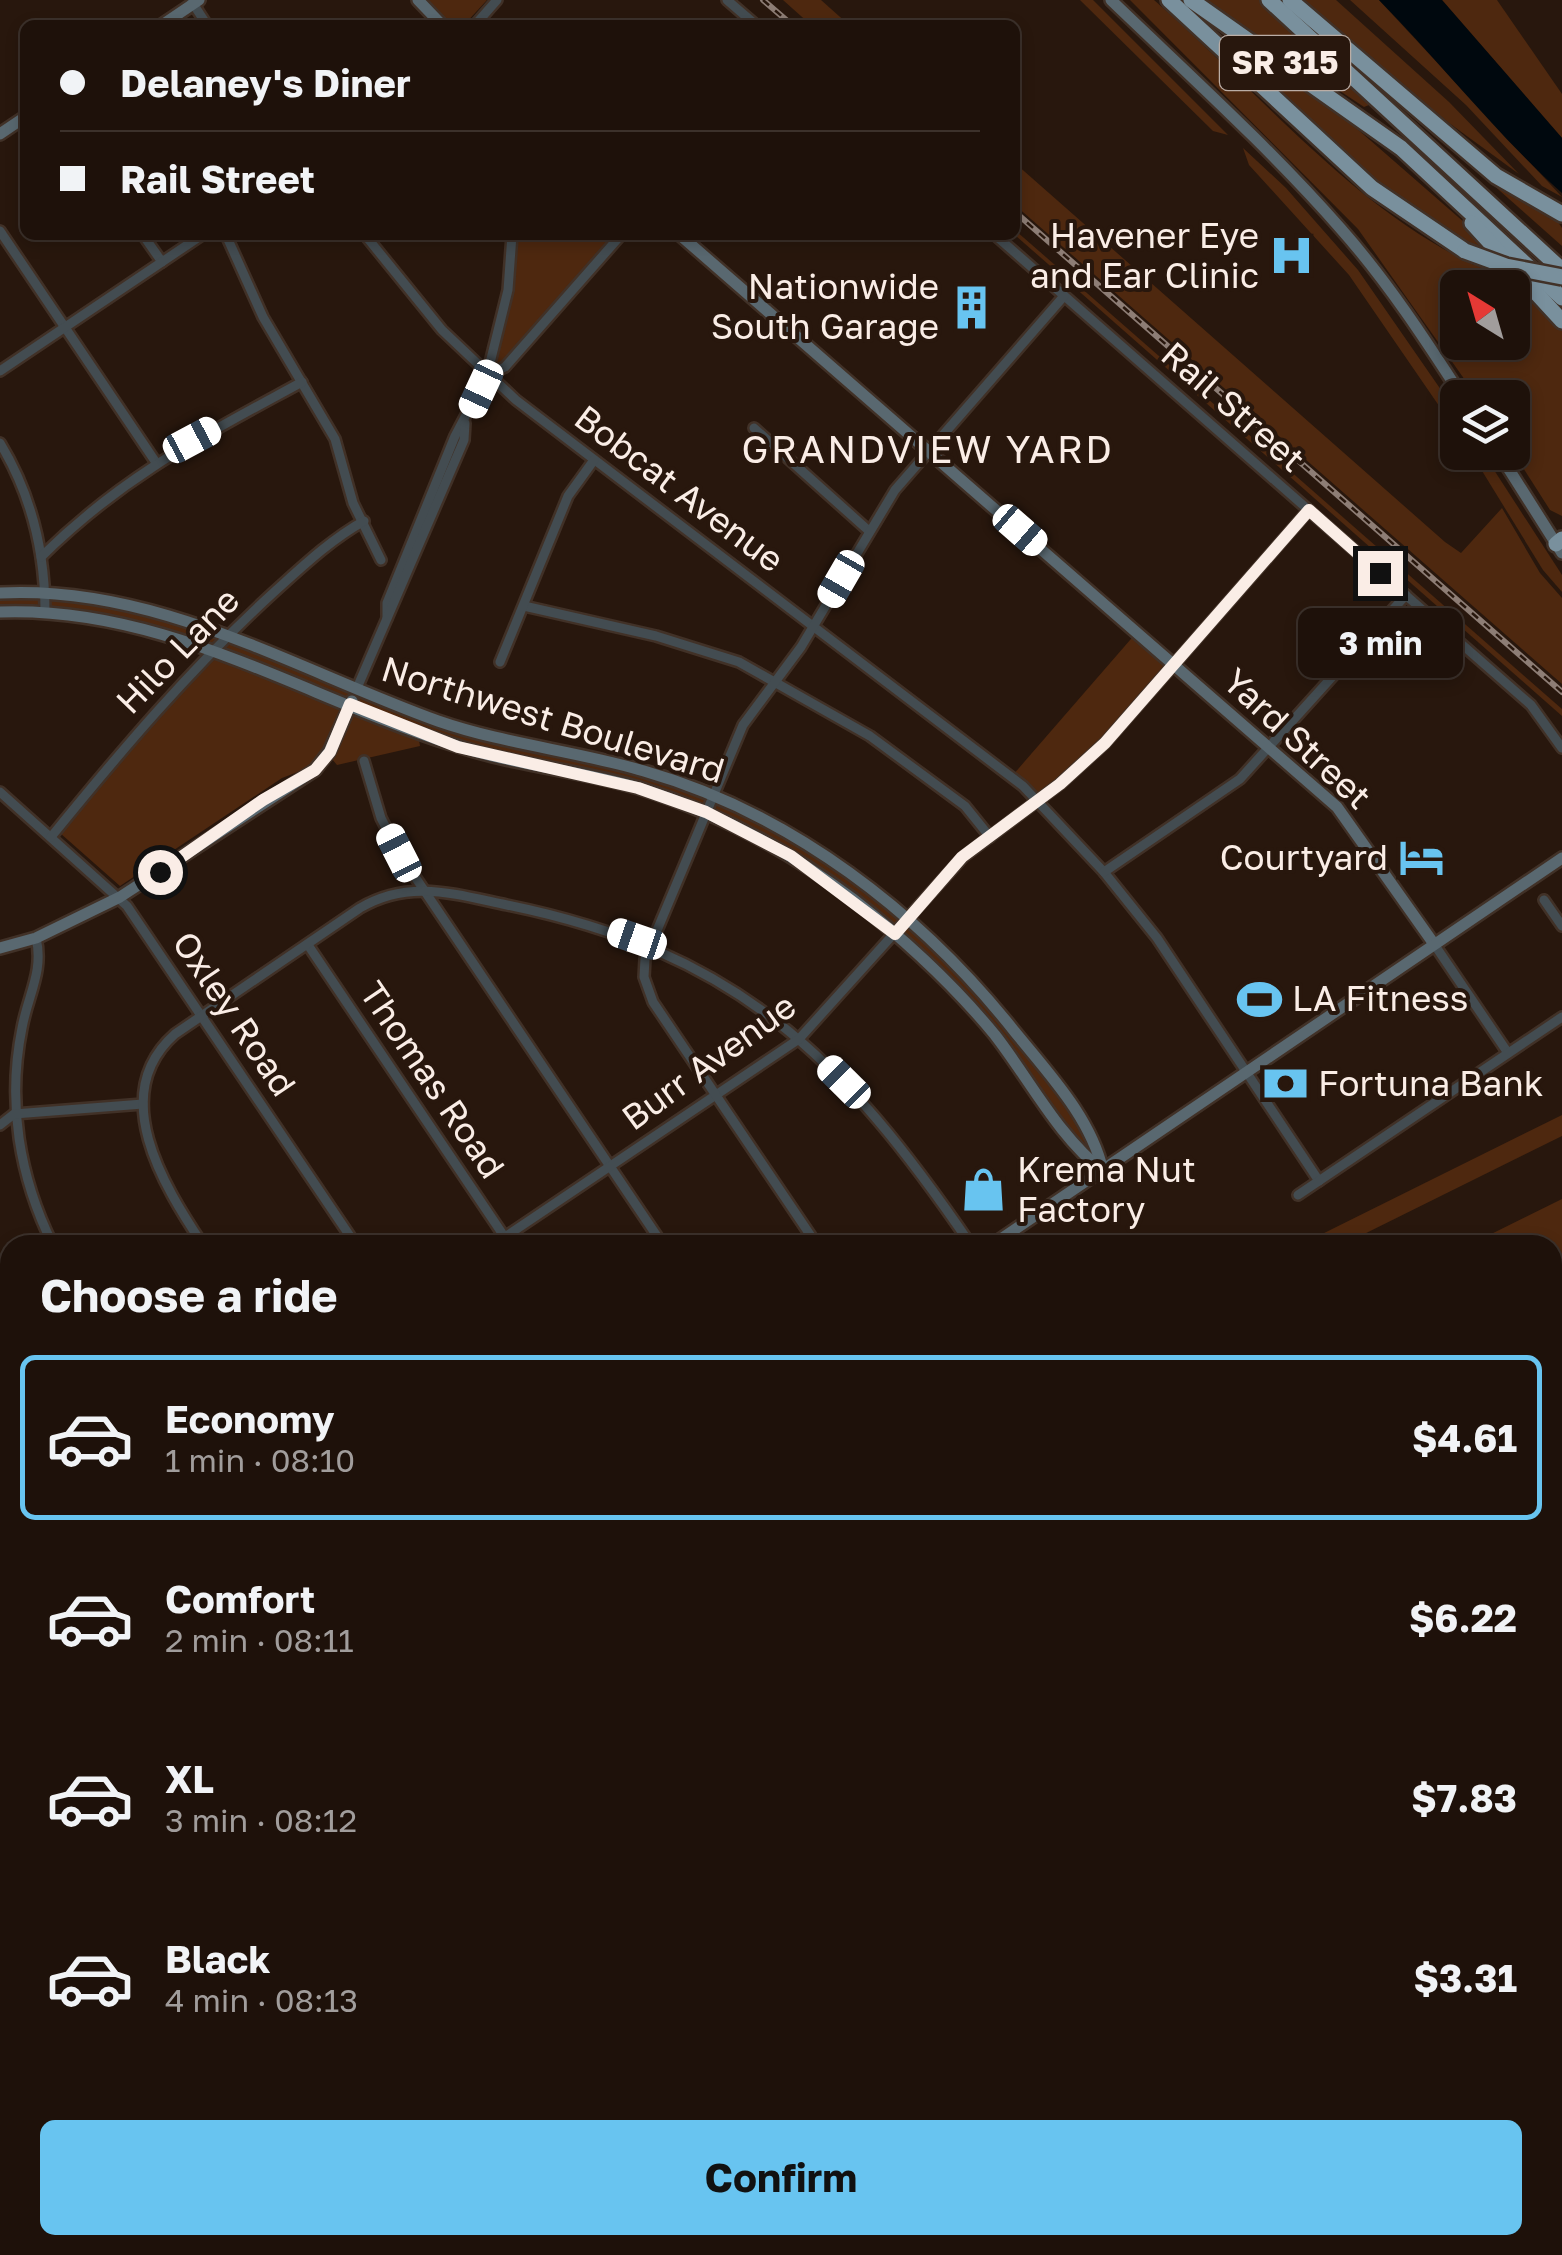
<!DOCTYPE html>
<html lang="en">
<head>
<meta charset="utf-8">
<style>
	:root { --surface:#1e110a; --page:#2b1f18; --text:#f1f3f6; --muted:#a19d9c; --line:#3c312b; --accent:#68c4f0 }
	body { margin:0; font-family:"Golos Text",sans-serif; background:var(--page); color:var(--text); height:100vh; display:flex; flex-direction:column; font-size:38px; white-space:nowrap }
	* { box-sizing:border-box; margin:0 }
	p { font-size:32px; color:var(--muted) }
	.icon { flex:none; width:55px; height:55px; fill:none; stroke:currentColor; stroke-width:2; stroke-linecap:round; stroke-linejoin:round }
	.map { position:relative; flex:1; overflow:hidden }
	.sheet { position:absolute; left:0px; top:1235px; width:1562px; height:1020px; display:flex; flex-direction:column; background:var(--surface); border-radius:30px 30px 0 0; box-shadow:0 5px 15px #0003,0 0 0 2px var(--line) }
	.sheet>* { flex:none }
	.guide { position:absolute; left:20px; top:20px; width:1000px; height:220px; border-radius:15px; box-shadow:0 5px 15px #0003,0 0 0 2px var(--line); display:grid; align-content:center; height:220px; padding:0 40px; background:var(--surface) }
	.needle { width:65px; rotate:323deg }
	.fabs { position:absolute; left:1440px; top:270px; display:grid; gap:20px }
	.fabs a { display:grid; place-items:center; width:90px; height:90px; border-radius:15px; background:var(--surface); box-shadow:0 5px 15px #0003,0 0 0 2px var(--line); font-size:50px }
	.end { position:absolute; width:45px; height:45px; margin:-22px; border:12px solid #faede6; background:#111; box-shadow:0 0 0 5px #111 }
	.from { border-radius:50% }
	.bubble { position:absolute; height:70px; border-radius:15px; background:var(--surface); box-shadow:0 5px 15px #0003,0 0 0 2px var(--line); font-size:32px; font-weight:700; line-height:70px; text-align:center }
	.car { position:absolute; width:30px; height:60px; margin:-30px -15px; border-radius:12px; box-shadow:0 0 8px 2px #0007; background:linear-gradient(#fff 24%,#345 0 40%,#fff 0 76%,#345 0 86%,#fff 0) }
	.guide b { display:flex; align-items:center; gap:35px; height:95px; font-size:38px }
	.guide b+b { border-top:2px solid var(--line) }
	.guide i { width:25px; height:25px; background:var(--text) }
	ul { padding:0; list-style:none }
	li { display:flex; align-items:center; gap:30px; height:165px; margin:0 20px 15px; padding:0 20px; border:5px solid transparent; border-radius:15px }
	li div { flex:1 }
	li b { display:block; font-size:38px }
	li em { font-style:normal; font-weight:700 }
	li.on { border-color:var(--accent) }
	li>.icon { width:90px; height:90px; stroke-width:1.5 }
	h2 { padding:0 40px; font-size:45px; line-height:120px }
	.cta { display:flex; gap:20px; margin-top:auto; padding:20px 40px }
	.cta a { flex:1; height:115px; border-radius:15px; background:var(--accent); color:#111; font-size:40px; font-weight:700; line-height:115px; text-align:center }
	.map>svg:first-child { display:block }
	.green { fill:#4e280f; fill-rule:evenodd }
	.water { fill:#00080e }
	.lines { fill:none; stroke-linecap:round; stroke-linejoin:round }
	.street-casing { stroke:#413127; stroke-width:14 }
	.secondary-casing { stroke:#413127; stroke-width:16 }
	.primary-casing { stroke:#413127; stroke-width:18 }
	.highway-casing { stroke:#413127; stroke-width:20 }
	.street { stroke:#434c51; stroke-width:9 }
	.secondary { stroke:#596870; stroke-width:11 }
	.primary { stroke:#6a7d88; stroke-width:12 }
	.highway { stroke:#79909d; stroke-width:15 }
	.rail-casing { stroke:#8d7d75; stroke-width:6 }
	.rail { stroke:#28170d; stroke-width:2.5; stroke-dasharray:8; stroke-linecap:butt }
	.highway-bridge-casing { stroke:#413127; stroke-width:20; stroke-linecap:butt }
	.highway-bridge { stroke:#79909d; stroke-width:15 }
	.route { stroke:#faede6; stroke-width:12 }
	.labels { text-anchor:middle; stroke-width:8; stroke-linejoin:round; paint-order:stroke }
	.shield { fill:#28170d; stroke:#bbada5; stroke-width:2.5 }
	.shield-label { font-size:32px; font-weight:bold; fill:#faede6 }
	.poi-label { font-size:35px; fill:#faede6; stroke:#28170d; text-anchor:end }
	.street-label { font-size:35px; fill:#faede6; stroke:#28170d }
	.neighbourhood-label { font-size:38px; letter-spacing:2.5px; fill:#faede6; stroke:#28170d }
</style>
</head>
<body>
<div class="map">
<svg width="1562" height="2255" viewBox="0 0 1562 2255">
	<rect width="100%" height="100%" fill="#28170d"/>
	<g class="green">
		<polygon points="425,0 487,0 464,25 450,25"/>
		<polygon points="783,0 821,0 849,25 811,25"/>
		<polygon points="1080,0 1093,0 1228,135 1213,131"/>
		<path d="M1130,0h24c104,90 195,205 320,265l-2,-20c-75,-31 -180,-132 -230,-195l2,-3 103,73 126,110 60,62 29,39v185l-12,-6 -37,-58 -1,-54 -35,-1 -119,-168zM1458,288h54v54h-54z"/>
		<polygon points="1204,0 1259,0 1369,105 1364,107"/>
		<polygon points="1298,0 1336,0 1449,102 1519,174 1449,123"/>
		<polygon points="1350,0 1379,0 1562,197 1542,186 1466,105"/>
		<polygon points="1442,0 1497,0 1562,94 1562,138"/>
		<polygon points="1243,148 1286,188 1358,270 1457,413 1457,432 1349,275 1249,165"/>
		<polygon points="1015,163 1445,542 1461,553 1502,508 1540,573 1562,598 1562,684 1015,205"/>
		<polygon points="1473,167 1556,219 1562,228 1562,246"/>
		<polygon points="1015,230 1562,709 1562,716 1015,235"/>
		<polygon points="512,235 621,235 505,367 487,375"/>
		<polygon points="1471,453 1483,453 1562,575 1562,592 1543,570"/>
		<polygon points="0,593 140,606 438,720 571,752 713,795 846,871 960,969 1069,1103 1103,1171 1080,1153 995,1036 895,934 791,856 638,788 458,747 142,627 0,612"/>
		<polygon points="1137,632 1173,664 1129,716 1038,801 1012,776"/>
		<polygon points="215,658 419,740 420,746 337,765 332,759 282,778 120,886 60,833 132,746"/>
		<polygon points="1562,1115 1562,1136 1342,1245 1300,1245"/>
		<polygon points="1562,1199 1562,1374 1553,1378 1552,1245 1469,1245"/>
		<polygon points="0,1657 10,1672 10,1752 0,1753"/>
		<polygon points="1562,2134 1562,2255 1411,2255 1416,2245 1552,2245 1553,2139"/>
		<polygon points="790,2245 901,2245 839,2255 730,2255"/>
		<polygon points="959,2245 1097,2245 1097,2255 1047,2255"/>
		<polygon points="1323,2245 1410,2245 1405,2255 1324,2255"/>
	</g>
	<g class="water">
		<path d="M1379,0h63l120,138v55c-66,-59 -121,-130 -183,-193z"/>
		<polygon points="1553,1723 1562,1731 1562,1832 1553,1815"/>
		<polygon points="901,2245 986,2246 1047,2255 839,2255"/>
	</g>
	<g class="lines">
		<defs>
			<g id="street">
				<polyline points="727,0 756,25"/>
				<polyline points="192,2 207,25"/>
				<polyline points="475,25 497,0"/>
				<polyline points="0,231 155,461"/>
				<polyline points="143,235 162,262"/>
				<polyline points="226,235 263,317 335,439 353,503 381,560"/>
				<polyline points="365,235 442,330 516,400 1023,786 1104,872 1157,938 1319,1181"/>
				<polyline points="995,235 1531,705 1562,748"/>
				<polyline points="0,371 202,235"/>
				<polyline points="487,375 505,367 621,235"/>
				<polyline points="754,428 869,531"/>
				<path d="M0,443c31,51 45,110 45,169"/>
				<path d="M41,557c83,-82 160,-120 261,-175"/>
				<polyline points="524,606 656,636 739,662 870,736 965,806 990,837"/>
				<polyline points="387,618 387,603 455,436 487,375 508,290 512,235"/>
				<polyline points="500,662 568,496 594,460"/>
				<polyline points="357,688 464,440 465,423"/>
				<polyline points="364,761 381,818 399,853 663,1245"/>
				<polyline points="0,792 127,906 356,1245"/>
				<path d="M51,837c69,-85 141,-170 222,-244 29,-26 57,-53 91,-72"/>
				<polyline points="1104,872 1240,779 1406,595"/>
				<polyline points="1544,900 1562,926"/>
				<path d="M36,938c8,33 -8,57 -14,90 -15,74 -3,149 31,217"/>
				<polyline points="1434,944 1508,1053"/>
				<polyline points="308,945 510,1245"/>
				<polyline points="0,1125 14,1114 143,1104"/>
				<polyline points="1298,1195 1562,1017"/>
				<path d="M203,1245c-40,-60 -96,-151 -28,-211l185,-126c49,-29 94,-14 147,-3 230,47 335,151 464,340"/>
				<polyline points="493,1245 799,1039 963,857 1060,784 1105,743 1309,510"/>
				<polyline points="817,1245 653,1002 644,977 645,959 743,725 801,647 895,490 1064,296"/>
				<polyline points="0,1382 10,1397"/>
				<polyline points="0,1514 10,1508"/>
				<polyline points="0,1652 10,1667"/>
				<polyline points="0,1975 10,1995"/>
				<polyline points="0,2164 10,2159"/>
				<polyline points="245,2245 247,2255"/>
			</g>
			<g id="secondary">
				<polyline points="418,0 442,25"/>
				<path d="M1111,0c78,75 159,148 230,229 46,52 84,110 122,169"/>
				<polyline points="162,25 199,0"/>
				<polyline points="0,134 25,117"/>
				<polyline points="680,235 1337,807 1434,944"/>
				<polyline points="1498,452 1562,553"/>
				<path d="M0,593c158,-8 294,76 438,128 66,23 139,30 206,50 147,42 277,142 371,261 34,42 76,86 88,139"/>
				<path d="M0,612c165,-6 303,85 454,133 60,20 124,25 185,43 77,24 149,62 214,111 51,40 101,86 142,136 35,45 63,101 108,136"/>
				<polyline points="0,948 36,938 120,897 315,770 329,752 352,701"/>
				<polyline points="992,1245 1562,858"/>
				<polyline points="0,1760 10,1759"/>
				<polyline points="1552,1976 1562,1968"/>
			</g>
			<g id="primary">
				<polyline points="1552,2116 1562,2109"/>
				<polyline points="659,2255 744,2245"/>
			</g>
			<g id="highway">
				<polyline points="1169,0 1372,188 1465,251"/>
				<polyline points="1191,0 1401,148 1562,298"/>
				<polyline points="1269,0 1562,270"/>
				<polyline points="1290,0 1496,176 1562,214"/>
				<polyline points="1472,223 1562,321"/>
				<polyline points="1556,544 1562,539"/>
			</g>
		</defs>
		<use href="#street" class="street-casing"/>
		<use href="#secondary" class="secondary-casing"/>
		<use href="#primary" class="primary-casing"/>
		<use href="#highway" class="highway-casing"/>
		<use href="#street" class="street"/>
		<use href="#secondary" class="secondary"/>
		<use href="#primary" class="primary"/>
		<use href="#highway" class="highway"/>
		<defs>
			<g id="rail">
				<polyline points="763,0 792,25"/>
				<polyline points="1015,212 1562,692"/>
			</g>
		</defs>
		<use href="#rail" class="rail-casing"/>
		<use href="#rail" class="rail"/>
		<defs>
			<polyline id="highway-bridge" points="1465,251 1506,266 1562,277"/>
		</defs>
		<use href="#highway-bridge" class="highway-bridge-casing"/>
		<use href="#highway-bridge" class="highway-bridge"/>
	</g>
	<g class="lines">
		<polyline class="route" points="160,872 263,800 315,770 330,752 350,704 458,747 638,788 706,812 791,856 895,934 962,857 1060,784 1105,743 1309,510 1380,573"/>
	</g>
	<defs>
		<symbol id="hospital-bare" viewBox="-9 -9 18 18"><path d="M-5-5h3v3.5h4V-5h3V5h-3V1.5h-4V5h-3Z" fill="#68c4f0" stroke="#28170d" stroke-width="2.5" paint-order="stroke"/></symbol>
		<symbol id="building-bare" viewBox="-9 -9 18 18"><path d="M-4-6H4V6H1V3H-1V6H-4ZM-2.5-4.3h1.7v1.8h-1.7ZM.8-4.3h1.7v1.8H.8ZM-2.5-1h1.7V.8h-1.7ZM.8-1h1.7V.8H.8Z" fill="#68c4f0" stroke="#28170d" stroke-width="2.5" paint-order="stroke"/></symbol>
		<symbol id="hotel-bare" viewBox="-9 -9 18 18"><path d="M-6-4.5h1.5V1H6V5H4.5V3h-9V5H-6ZM-4 0a1.8 1.8 0 1 1 3.6 0ZM.5 0V-2.5h3Q6-2.5 6 0Z" fill="#68c4f0" stroke="#28170d" stroke-width="2.5" paint-order="stroke"/></symbol>
		<symbol id="stadium-bare" viewBox="-9 -9 18 18"><path d="M0-5a6.5 5 0 1 0 0 10a6.5 5 0 1 0 0-10ZM-3.5-1.8h7v3.6h-7Z" fill="#68c4f0" stroke="#28170d" stroke-width="2.5" paint-order="stroke"/></symbol>
		<symbol id="bank-bare" viewBox="-9 -9 18 18"><path d="M-6-4H6V4H-6ZM0-2.3a2.3 2.3 0 1 0 0 4.6a2.3 2.3 0 1 0 0-4.6Z" fill="#68c4f0" stroke="#28170d" stroke-width="2.5" paint-order="stroke"/></symbol>
		<symbol id="shop-bare" viewBox="-9 -9 18 18"><path d="M-5-2.5h2.3a2.7 3.5 0 0 1 5.4 0H5L5.5 6h-11ZM-1.5-2.5h3a1.5 2.3 0 0 0-3 0Z" fill="#68c4f0" stroke="#28170d" stroke-width="2.5" paint-order="stroke"/></symbol>
	</defs>
	<g fill-rule="evenodd">
		<use href="#hospital-bare" x="1260" y="224" width="63" height="63"/>
		<use href="#building-bare" x="940" y="276" width="63" height="63"/>
		<use href="#hotel-bare" x="1390" y="826" width="63" height="63"/>
		<use href="#stadium-bare" x="1228" y="968" width="63" height="63"/>
		<use href="#bank-bare" x="1254" y="1052" width="63" height="63"/>
		<use href="#shop-bare" x="952" y="1158" width="63" height="63"/>
	</g>
	<g class="labels">
		<rect class="shield" x="1220" y="36" width="130" height="54" rx="8"/>
		<g class="shield-label">
			<text x="1285" y="74">SR 315</text>
		</g>
		<g class="poi-label">
			<text x="1259" y="248">Havener Eye<tspan x="1259" dy="40">and Ear Clinic</tspan></text>
			<text x="939" y="299">Nationwide<tspan x="939" dy="40">South Garage</tspan></text>
			<text x="1388" y="870">Courtyard</text>
			<text x="1292" y="1011" text-anchor="start">LA Fitness</text>
			<text x="1318" y="1096" text-anchor="start">Fortuna Bank</text>
			<text x="1017" y="1182" text-anchor="start">Krema Nut<tspan x="1017" dy="40">Factory</tspan></text>
		</g>
		<g class="street-label">
			<text transform="translate(1233 407) rotate(41)" y="12">Rail Street</text>
			<text transform="translate(679 489) rotate(37)" y="12">Bobcat Avenue</text>
			<text transform="translate(178 651) rotate(-46)" y="12">Hilo Lane</text>
			<text transform="translate(553 720) rotate(17)" y="12">Northwest Boulevard</text>
			<text transform="translate(1297 739) rotate(43)" y="12">Yard Street</text>
			<text transform="translate(234 1014) rotate(56)" y="12">Oxley Road</text>
			<text transform="translate(709 1062) rotate(-36)" y="12">Burr Avenue</text>
			<text transform="translate(432 1080) rotate(56)" y="12">Thomas Road</text>
		</g>
		<g class="neighbourhood-label">
			<text x="928" y="463">GRANDVIEW YARD</text>
		</g>
	</g>
</svg>
<div class="fabs">
<a><svg class="needle" viewBox="-14 -14 28 28"><path d="M0-13l5 13h-10z" fill="#e53935"/><path d="M0 13l5-13h-10z" fill="#a19d9c"/></svg></a>
<a><svg class="icon" aria-label="layers" viewBox="0 0 24 24"><path d="M12 4l9 5-9 5-9-5zM3 14l9 5 9-5"/></svg></a>
</div>
<i class="end from" style="left:160px;top:872px"></i>
<i class="end" style="left:1380px;top:573px"></i>
<div class="bubble" style="left:1298px;top:608px;width:165px">3 min</div>
<i class="car" style="left:481px;top:389px;rotate:205deg"></i>
<i class="car" style="left:192px;top:440px;rotate:62deg"></i>
<i class="car" style="left:1020px;top:530px;rotate:131deg"></i>
<i class="car" style="left:841px;top:579px;rotate:210deg"></i>
<i class="car" style="left:399px;top:853px;rotate:333deg"></i>
<i class="car" style="left:637px;top:939px;rotate:289deg"></i>
<i class="car" style="left:844px;top:1082px;rotate:315deg"></i>
<div class="guide">
<b><i class="from"></i>Delaney's Diner</b>
<b><i></i>Rail Street</b>
</div>
<section class="sheet">
<h2>Choose a ride</h2>
<ul>
<li class="on"><svg class="icon" aria-label="car" viewBox="0 0 24 24"><path d="M5 17H2v-5l4-1 3-4h7l3 4 3 1v5h-3M9 17h6M6 11h13"/><circle cx="7" cy="17" r="2"/><circle cx="17" cy="17" r="2"/></svg><div><b>Economy</b><p>1 min · 08:10</p></div><em>$4.61</em></li>
<li><svg class="icon" aria-label="car" viewBox="0 0 24 24"><path d="M5 17H2v-5l4-1 3-4h7l3 4 3 1v5h-3M9 17h6M6 11h13"/><circle cx="7" cy="17" r="2"/><circle cx="17" cy="17" r="2"/></svg><div><b>Comfort</b><p>2 min · 08:11</p></div><em>$6.22</em></li>
<li><svg class="icon" aria-label="car" viewBox="0 0 24 24"><path d="M5 17H2v-5l4-1 3-4h7l3 4 3 1v5h-3M9 17h6M6 11h13"/><circle cx="7" cy="17" r="2"/><circle cx="17" cy="17" r="2"/></svg><div><b>XL</b><p>3 min · 08:12</p></div><em>$7.83</em></li>
<li><svg class="icon" aria-label="car" viewBox="0 0 24 24"><path d="M5 17H2v-5l4-1 3-4h7l3 4 3 1v5h-3M9 17h6M6 11h13"/><circle cx="7" cy="17" r="2"/><circle cx="17" cy="17" r="2"/></svg><div><b>Black</b><p>4 min · 08:13</p></div><em>$3.31</em></li>
</ul>
<div class="cta"><a>Confirm</a></div>
</section>
</div>
</body>
</html>
